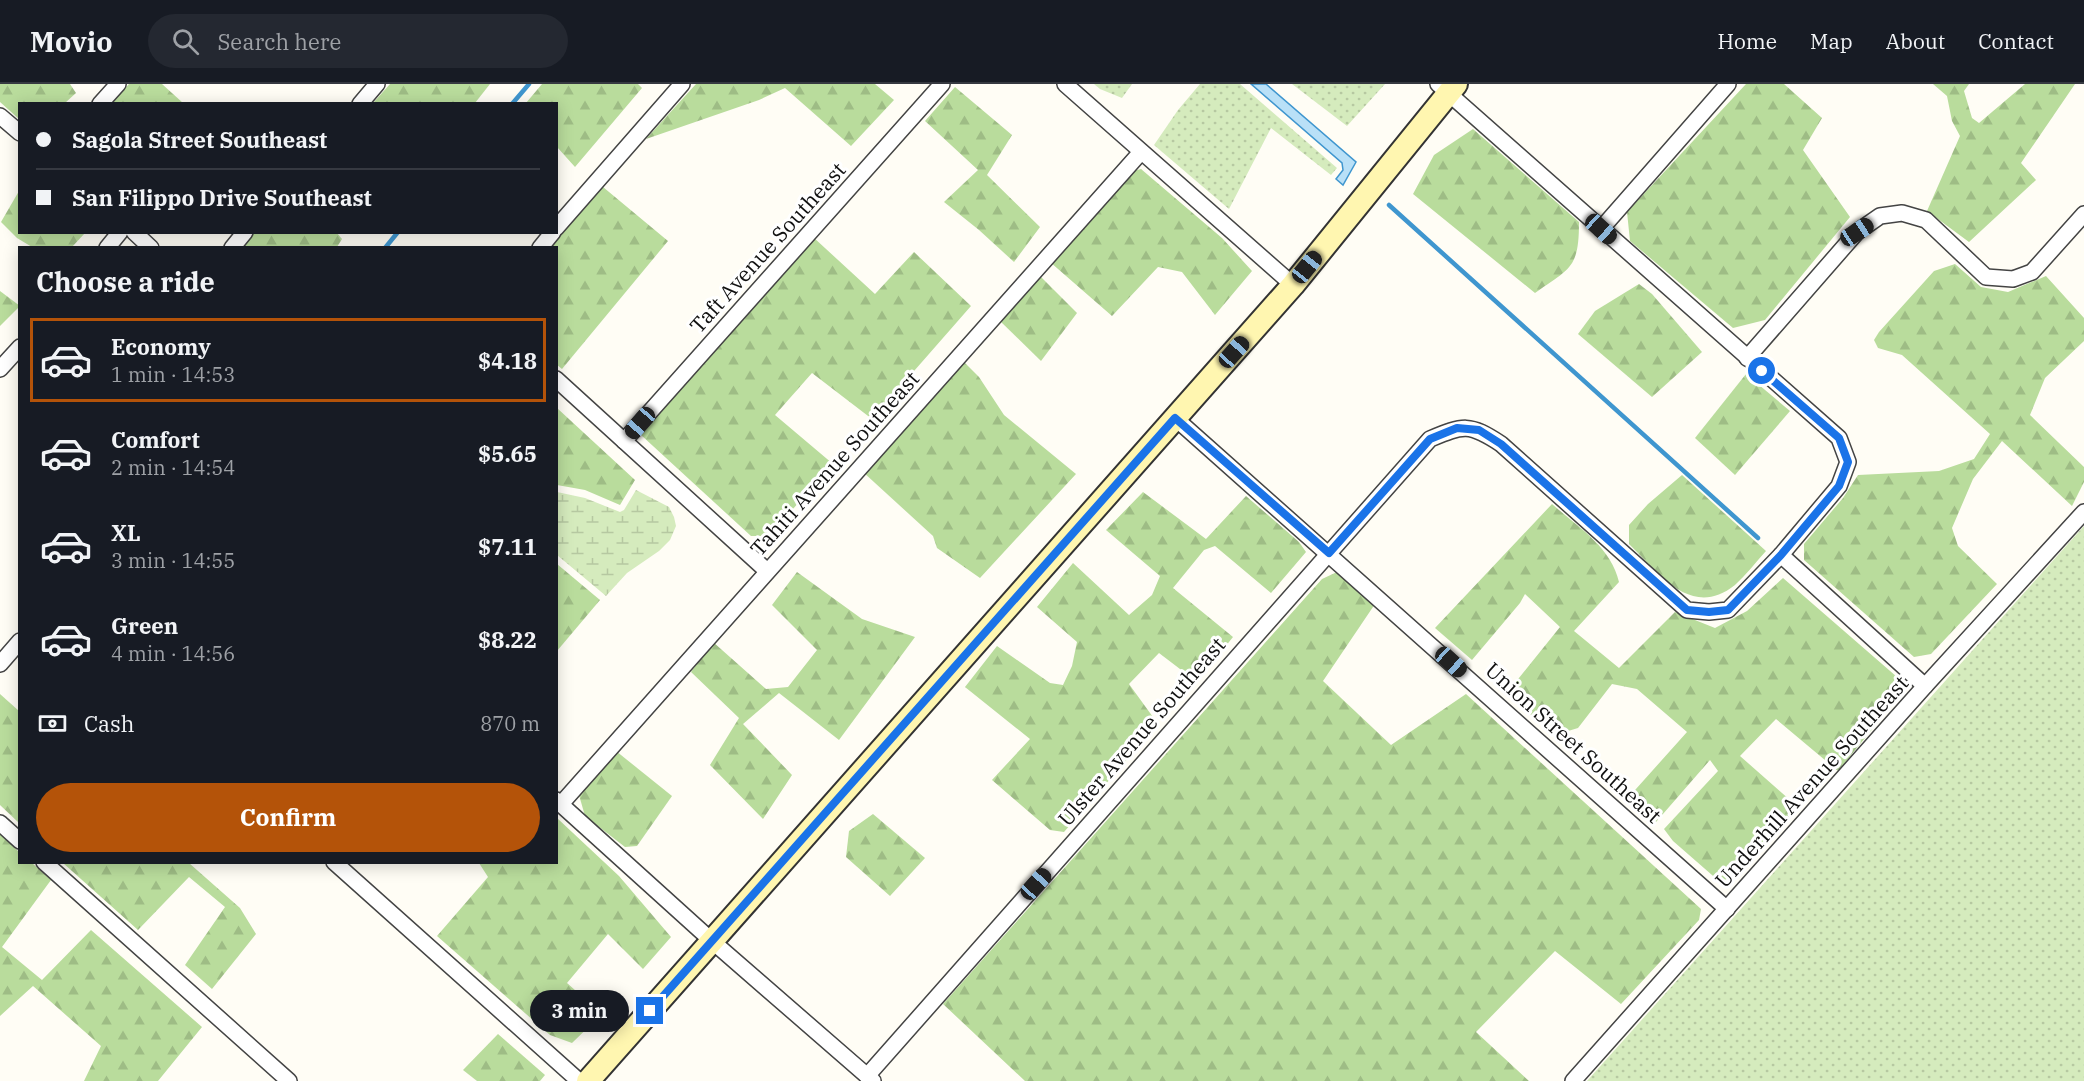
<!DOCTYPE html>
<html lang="en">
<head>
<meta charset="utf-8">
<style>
	:root { --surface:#171b24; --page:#242831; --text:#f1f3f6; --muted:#9ea1a6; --line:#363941; --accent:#b45309 }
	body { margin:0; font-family:"IBM Plex Serif",serif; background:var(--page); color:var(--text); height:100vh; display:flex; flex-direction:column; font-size:22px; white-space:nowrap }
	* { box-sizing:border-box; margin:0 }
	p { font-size:20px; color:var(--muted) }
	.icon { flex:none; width:33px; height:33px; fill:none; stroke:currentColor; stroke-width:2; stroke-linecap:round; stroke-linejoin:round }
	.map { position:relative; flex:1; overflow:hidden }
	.side { position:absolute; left:18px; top:162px; width:540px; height:618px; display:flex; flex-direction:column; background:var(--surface); border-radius:0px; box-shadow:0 3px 15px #0003 }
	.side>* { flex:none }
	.hud { position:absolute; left:18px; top:18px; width:540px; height:132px; border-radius:0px; box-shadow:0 3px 15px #0003; display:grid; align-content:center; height:132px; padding:0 18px; background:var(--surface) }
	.end { position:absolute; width:27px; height:27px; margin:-14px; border:8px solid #1a73e8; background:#fff; box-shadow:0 0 0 3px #fff }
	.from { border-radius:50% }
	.bubble { position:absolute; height:42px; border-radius:21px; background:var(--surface); box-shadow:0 3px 15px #0003; font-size:20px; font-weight:700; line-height:42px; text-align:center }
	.car { position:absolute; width:18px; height:36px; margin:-18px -9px; border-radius:8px; box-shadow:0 0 4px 2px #0007; background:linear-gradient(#222 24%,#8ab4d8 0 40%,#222 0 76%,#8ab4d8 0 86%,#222 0) }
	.hud b { display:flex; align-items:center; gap:21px; height:57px; font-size:22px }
	.hud b+b { border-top:2px solid var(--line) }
	.hud i { width:15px; height:15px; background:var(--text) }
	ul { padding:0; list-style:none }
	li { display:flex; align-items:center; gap:18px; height:84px; margin:0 12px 9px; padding:0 6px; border:3px solid transparent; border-radius:0px }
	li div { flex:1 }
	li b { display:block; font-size:22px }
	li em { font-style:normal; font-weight:700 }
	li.active { border-color:var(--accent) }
	li>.icon { width:54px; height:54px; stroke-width:1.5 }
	h2 { padding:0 18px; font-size:27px; line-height:72px }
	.pay { display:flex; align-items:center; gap:15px; height:66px; padding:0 18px; font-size:22px }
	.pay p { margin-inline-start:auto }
	.cta { display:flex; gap:12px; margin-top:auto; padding:12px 18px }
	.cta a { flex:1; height:69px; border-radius:36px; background:var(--accent); color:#fff; font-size:24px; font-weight:700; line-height:69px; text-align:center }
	header { display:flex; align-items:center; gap:36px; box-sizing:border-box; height:84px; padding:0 30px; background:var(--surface); border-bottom:2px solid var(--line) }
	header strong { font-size:28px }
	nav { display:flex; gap:33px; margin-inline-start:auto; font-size:21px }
	.search { width:420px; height:54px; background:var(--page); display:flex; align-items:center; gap:15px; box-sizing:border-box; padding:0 21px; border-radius:33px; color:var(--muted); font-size:22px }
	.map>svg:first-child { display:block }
	.green { fill:url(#green-dots) }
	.forest { fill:url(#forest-firs) }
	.wetland { fill:url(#wetland-marsh) }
	.water { fill:#b9e0f7; stroke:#3f96cf; stroke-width:1.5 }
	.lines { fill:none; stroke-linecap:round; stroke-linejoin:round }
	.stream { stroke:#3f96cf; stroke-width:4.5 }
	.street-casing { stroke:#444; stroke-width:18 }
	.secondary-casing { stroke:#333; stroke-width:26 }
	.street { stroke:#fff; stroke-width:15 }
	.secondary { stroke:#fff6b0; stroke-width:22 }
	.route { stroke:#1a73e8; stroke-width:8 }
	.labels { text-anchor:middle; stroke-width:6; stroke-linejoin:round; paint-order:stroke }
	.street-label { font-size:21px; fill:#111; stroke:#fff }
</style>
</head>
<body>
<header>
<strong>Movio</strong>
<div class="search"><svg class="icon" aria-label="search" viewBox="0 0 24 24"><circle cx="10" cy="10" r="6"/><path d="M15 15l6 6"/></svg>Search here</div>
<nav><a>Home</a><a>Map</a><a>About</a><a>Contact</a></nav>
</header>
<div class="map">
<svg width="2084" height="997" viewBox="0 0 2084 997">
	<defs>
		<pattern id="green-dots" width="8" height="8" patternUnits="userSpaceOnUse" patternTransform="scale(1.5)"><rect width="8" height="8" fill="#d5ebbd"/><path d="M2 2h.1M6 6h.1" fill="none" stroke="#b6c8a1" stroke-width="1.8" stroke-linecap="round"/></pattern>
		<pattern id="forest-firs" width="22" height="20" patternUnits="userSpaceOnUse" patternTransform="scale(1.5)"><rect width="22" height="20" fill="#b9dc9c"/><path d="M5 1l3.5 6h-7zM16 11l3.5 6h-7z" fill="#9ebc85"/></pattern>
		<pattern id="wetland-marsh" width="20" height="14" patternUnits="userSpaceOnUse" patternTransform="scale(1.5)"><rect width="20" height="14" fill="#d5ebbd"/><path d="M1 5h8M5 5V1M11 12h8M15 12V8" fill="none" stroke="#b6c8a1"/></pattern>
	</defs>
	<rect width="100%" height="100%" fill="#fffdf5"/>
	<g class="green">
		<polygon points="1094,0 1132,0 1122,14 1100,5"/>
		<polygon points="1200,0 1240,0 1337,84 1331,91 1271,44 1229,125 1154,61 1178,26"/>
		<polygon points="1292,0 1385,0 1347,42"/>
		<polygon points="2084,442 2084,997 1587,997"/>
	</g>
	<g class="forest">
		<polygon points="0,0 70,0 76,9 65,19 20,20 19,35 0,18"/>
		<polygon points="129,0 162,0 183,19 111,19"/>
		<polygon points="390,0 490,0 475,19 373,19"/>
		<polygon points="542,0 638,0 642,4 575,83 557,63 556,20 526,19"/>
		<polygon points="696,0 875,0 894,16 851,62 785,4 759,16 646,55"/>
		<polygon points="1746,0 1784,0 1822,34 1803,66 1850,133 1765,236 1733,244 1630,157 1627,128"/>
		<polygon points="1933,0 1969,0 1964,7 1972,34 1979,39 2025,0 2075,0 2021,79 2036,96 1969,158 1927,127 1960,52 1952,37 1947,12"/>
		<polygon points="955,3 1012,51 987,91 1040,143 1014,178 979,146 944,118 978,86 925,37"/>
		<path d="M1473,45l106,93c0,47 -9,46 -44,71l-122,-99 21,-39z"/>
		<polygon points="1141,85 1222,154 1252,187 1215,231 1182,188 1158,183 1112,232 1050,178 1130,88"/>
		<polygon points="603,103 668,157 562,285 556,280 556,164 549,164"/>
		<polygon points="19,107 20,148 85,149 72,163 32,163 17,154 1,138"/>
		<polygon points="253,149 337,149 342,155 337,163 239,164"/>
		<polygon points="813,153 875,210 914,168 971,222 872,335 812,289 775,331 833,380 784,435 766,452 751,452 641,351"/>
		<polygon points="1955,180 1981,203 2008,208 2046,192 2084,234 2084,257 2045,294 2030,331 2084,383 2084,398 2072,422 2002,357 1973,395 1952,444 1958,462 1997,500 1931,570 1914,573 1804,476 1804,460 1843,414 1858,391 1939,387 1974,375 1990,350 1902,271 1878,264 1874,256 1879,248 1934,187"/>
		<polygon points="1040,192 1077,229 1041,277 999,236"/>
		<polygon points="1639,200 1652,210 1702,268 1652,313 1578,250 1595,227"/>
		<polygon points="0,207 20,222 0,242"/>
		<polygon points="962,276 979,293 1004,331 1076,390 980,494 937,464 933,452 863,388"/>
		<polygon points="1746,290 1790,327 1735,391 1695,354"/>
		<polygon points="557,324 635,396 620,421 585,406 557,401"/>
		<path d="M1682,391l84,76c-10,11 -20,24 -31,34 -44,35 -76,-12 -106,-41v-19l19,-21z"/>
		<polygon points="1143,408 1206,455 1246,412 1299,458 1306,468 1271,509 1215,462 1204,466 1173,504 1233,553 1197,598 1159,569 1129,600 1158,640 1064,748 1050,746 992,696 1030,655 965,603 997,562 1050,599 1063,601 1072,582 1077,558 1037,523 1073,479 1129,531 1152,511 1160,492 1106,446"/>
		<path d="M1552,420c26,23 59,43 67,78l-45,49 45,37 56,-56 40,16 32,-17 36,-33 114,99 4,17 -63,77 -62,-52 -36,37 58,51 -56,65 -22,10 -47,-41 -9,-12 54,-58 -8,-11 -54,62 -29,-23 60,-67 -50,-43 -25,-5 -34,44 -23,7 -49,-41 54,-67 -35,-33 -5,9 -48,57 -37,-32z"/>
		<polygon points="557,480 600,516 557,567"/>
		<polygon points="797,488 862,535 915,553 839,656 779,609 743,640 792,691 763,735 710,681 739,634 691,588 713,558 766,605 788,603 817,566 772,521"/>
		<polygon points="1337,488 1375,520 1323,597 1391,661 1466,610 1701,825 1699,836 1621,920 1555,867 1476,948 1529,997 1025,997 943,920 1322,495"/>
		<polygon points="0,610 19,627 19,739 0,721"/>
		<polygon points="616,667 672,712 637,762 625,763 585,732 579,711"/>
		<polygon points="873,730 925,774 890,812 846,773 849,747"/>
		<polygon points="557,734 619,792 671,853 643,885 608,850 567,899 602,930 572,959 550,951 437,852 488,793 479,779 556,778"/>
		<polygon points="0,750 19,768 20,778 32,779 51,796 2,863 42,896 91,846 202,943 158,997 84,997 101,962 33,902 0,932"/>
		<polygon points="63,779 189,779 240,824 256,850 212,905 185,881 225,823 189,793 138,846"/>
		<polygon points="498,950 545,991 540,997 477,997 463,986"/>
	</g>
	<polygon class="wetland" points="636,406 669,423 674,433 676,442 670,456 659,467 627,489 606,512 557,471 557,408 585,414 620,428 624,426"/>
	<polygon class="water" points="1251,0 1266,0 1356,78 1343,101 1336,95 1343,86 1342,79"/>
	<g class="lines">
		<g class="stream">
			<polyline points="512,20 529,0"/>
			<polyline points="1389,121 1758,454"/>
			<polyline points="385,164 398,148"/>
		</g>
		<defs>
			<g id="street">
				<polyline points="1065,0 1293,201"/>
				<polyline points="100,20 118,0"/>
				<polyline points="360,20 377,0"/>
				<polyline points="0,32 20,49"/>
				<polyline points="556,144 682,0"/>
				<polyline points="1601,145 1728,0"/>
				<polyline points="134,148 151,164"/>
				<polyline points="107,164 120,148"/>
				<polyline points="232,164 245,148"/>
				<polyline points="540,164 553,148"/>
				<polyline points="1747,274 1857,148 1880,132 1902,129 1926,136 1986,193 2013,195 2032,188 2084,130"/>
				<polyline points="0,285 20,263"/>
				<polyline points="556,295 767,487"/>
				<polyline points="1175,334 1727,825"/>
				<polyline points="624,357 942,0"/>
				<polyline points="1781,471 1925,602"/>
				<polyline points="0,580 20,557"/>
				<polyline points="556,716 712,857 873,997"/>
				<polyline points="561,720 1141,68"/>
				<polyline points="0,739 20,757"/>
				<polyline points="44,778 289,997"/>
				<polyline points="334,778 579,997"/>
				<path d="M867,992l563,-637c34,-14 39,-16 71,5l186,166 22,2 19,-2 53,-55 58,-69 9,-24 -9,-24 -401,-354"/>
				<polyline points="1573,997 1925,602 2084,428"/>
			</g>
			<polyline id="secondary" points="588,997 1293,201 1456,0"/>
		</defs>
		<use href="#street" class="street-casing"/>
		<use href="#secondary" class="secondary-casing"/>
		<use href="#street" class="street"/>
		<use href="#secondary" class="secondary"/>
	</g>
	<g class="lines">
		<polyline class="route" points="650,927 1175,334 1329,469 1430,355 1457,344 1479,346 1501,360 1687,526 1709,528 1728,526 1781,471 1839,402 1848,378 1839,354 1762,287"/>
	</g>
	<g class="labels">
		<g class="street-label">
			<text transform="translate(768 164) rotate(-48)" y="7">Taft Avenue Southeast</text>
			<text transform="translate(835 380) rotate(-48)" y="7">Tahiti Avenue Southeast</text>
			<text transform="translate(1142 648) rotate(-49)" y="7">Ulster Avenue Southeast</text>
			<text transform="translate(1573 659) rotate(42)" y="7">Union Street Southeast</text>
			<text transform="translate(1812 698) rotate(-48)" y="7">Underhill Avenue Southeast</text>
		</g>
	</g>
</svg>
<i class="end from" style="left:1762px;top:287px"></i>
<i class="end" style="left:650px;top:927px"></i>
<div class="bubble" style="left:530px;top:906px;width:99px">3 min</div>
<i class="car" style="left:1601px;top:145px;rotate:132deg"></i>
<i class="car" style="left:1857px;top:148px;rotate:57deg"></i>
<i class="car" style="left:1307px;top:183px;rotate:39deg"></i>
<i class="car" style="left:1234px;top:268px;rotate:42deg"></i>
<i class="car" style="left:640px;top:339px;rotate:221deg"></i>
<i class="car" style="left:1451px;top:578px;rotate:132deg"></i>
<i class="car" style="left:1036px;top:800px;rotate:42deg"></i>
<div class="hud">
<b><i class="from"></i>Sagola Street Southeast</b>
<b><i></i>San Filippo Drive Southeast</b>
</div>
<section class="side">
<h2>Choose a ride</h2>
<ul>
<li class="active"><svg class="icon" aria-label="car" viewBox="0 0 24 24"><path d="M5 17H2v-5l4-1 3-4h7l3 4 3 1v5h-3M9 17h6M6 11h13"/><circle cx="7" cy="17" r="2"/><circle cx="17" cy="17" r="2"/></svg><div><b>Economy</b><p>1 min · 14:53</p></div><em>$4.18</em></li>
<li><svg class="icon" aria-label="car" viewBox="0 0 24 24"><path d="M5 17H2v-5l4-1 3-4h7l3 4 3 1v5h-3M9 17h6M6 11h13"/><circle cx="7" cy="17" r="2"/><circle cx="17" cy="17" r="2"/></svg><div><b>Comfort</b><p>2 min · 14:54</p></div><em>$5.65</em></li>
<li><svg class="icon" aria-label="car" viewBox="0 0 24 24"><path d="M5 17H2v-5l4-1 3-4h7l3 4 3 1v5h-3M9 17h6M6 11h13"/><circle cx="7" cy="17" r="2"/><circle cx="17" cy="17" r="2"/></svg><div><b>XL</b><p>3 min · 14:55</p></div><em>$7.11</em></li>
<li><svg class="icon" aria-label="car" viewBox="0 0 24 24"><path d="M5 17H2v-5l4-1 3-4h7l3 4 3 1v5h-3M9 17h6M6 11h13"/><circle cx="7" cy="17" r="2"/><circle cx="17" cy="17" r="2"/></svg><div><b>Green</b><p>4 min · 14:56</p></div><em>$8.22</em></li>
</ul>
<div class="pay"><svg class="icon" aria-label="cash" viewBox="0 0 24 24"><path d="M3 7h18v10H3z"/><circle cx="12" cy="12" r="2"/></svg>Cash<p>870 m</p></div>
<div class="cta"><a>Confirm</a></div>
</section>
</div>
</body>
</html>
